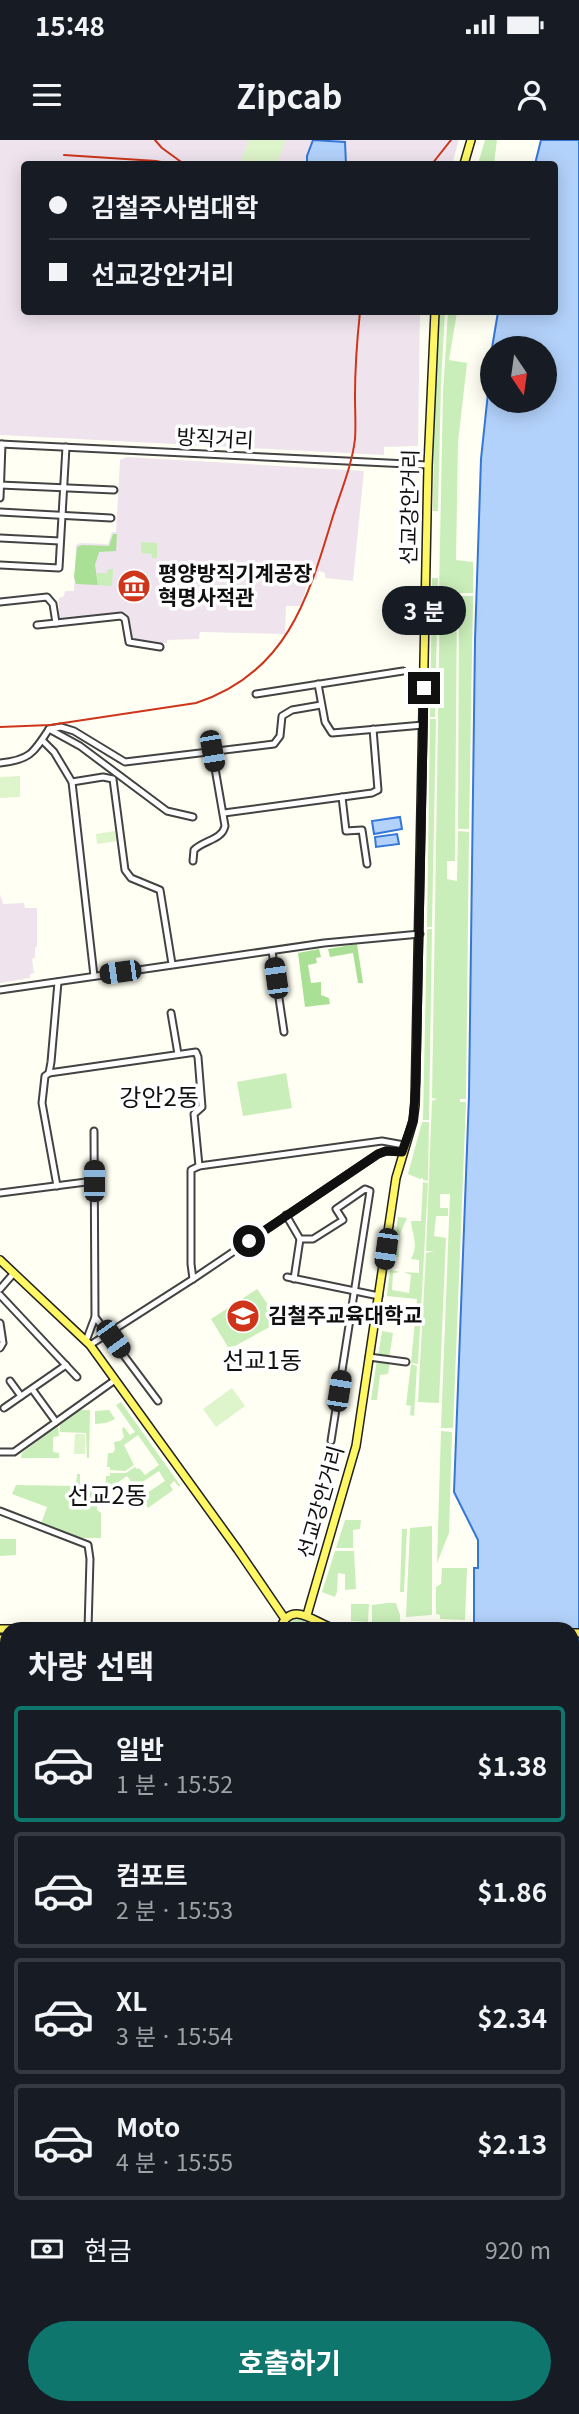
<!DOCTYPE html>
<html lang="ko">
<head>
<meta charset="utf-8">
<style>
	:root { --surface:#171b24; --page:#242831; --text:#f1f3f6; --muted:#9ea1a6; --line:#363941; --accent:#0f766e }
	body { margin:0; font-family:Georgia,"Noto Sans KR",serif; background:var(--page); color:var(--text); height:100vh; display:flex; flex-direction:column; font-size:26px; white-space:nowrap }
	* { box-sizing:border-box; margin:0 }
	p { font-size:23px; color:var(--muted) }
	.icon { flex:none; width:38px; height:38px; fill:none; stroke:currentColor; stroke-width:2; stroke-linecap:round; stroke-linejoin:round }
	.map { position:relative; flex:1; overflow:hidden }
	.details { position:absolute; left:0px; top:1482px; width:579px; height:793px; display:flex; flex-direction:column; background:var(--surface); border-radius:21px 21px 0 0; box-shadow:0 4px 18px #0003 }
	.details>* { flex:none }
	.banner { position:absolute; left:21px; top:21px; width:537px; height:154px; border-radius:7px; box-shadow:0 4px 18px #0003; display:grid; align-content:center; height:154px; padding:0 28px; background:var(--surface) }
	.needle { width:46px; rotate:167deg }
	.tools { position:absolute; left:480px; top:196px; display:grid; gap:14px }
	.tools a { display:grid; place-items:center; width:77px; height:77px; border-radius:50%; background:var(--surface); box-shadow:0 4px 18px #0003; font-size:35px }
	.end { position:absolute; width:32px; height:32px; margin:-16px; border:9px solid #101010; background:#fff; box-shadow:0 0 0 4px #fff }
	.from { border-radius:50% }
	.bubble { position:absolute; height:49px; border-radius:24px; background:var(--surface); box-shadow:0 4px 18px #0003; font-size:23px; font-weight:700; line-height:49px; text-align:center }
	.car { position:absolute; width:21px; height:42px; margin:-21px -10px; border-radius:9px; box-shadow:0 0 5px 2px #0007; background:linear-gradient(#222 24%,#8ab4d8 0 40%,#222 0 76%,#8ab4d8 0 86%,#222 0) }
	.banner b { display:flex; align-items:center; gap:24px; height:66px; font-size:26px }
	.banner b+b { border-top:2px solid var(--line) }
	.banner i { width:18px; height:18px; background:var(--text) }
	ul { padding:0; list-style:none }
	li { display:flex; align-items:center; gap:21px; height:116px; margin:0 14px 10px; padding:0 14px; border:4px solid var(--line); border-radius:7px }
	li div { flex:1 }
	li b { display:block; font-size:26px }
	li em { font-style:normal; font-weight:700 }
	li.active { border-color:var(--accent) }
	li>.icon { width:63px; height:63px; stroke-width:1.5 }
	h2 { padding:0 28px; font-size:32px; line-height:84px }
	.pay { display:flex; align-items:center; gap:18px; height:77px; padding:0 28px; font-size:26px }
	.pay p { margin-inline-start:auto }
	.action { display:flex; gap:14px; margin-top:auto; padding:14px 28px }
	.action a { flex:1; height:80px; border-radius:42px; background:var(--accent); color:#fff; font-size:28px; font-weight:700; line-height:80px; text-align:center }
	.status { display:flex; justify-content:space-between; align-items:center; height:49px; padding:0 35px; background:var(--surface); direction:ltr }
	.status svg { height:19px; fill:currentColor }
	header { display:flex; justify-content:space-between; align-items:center; height:91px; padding:0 28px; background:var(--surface); font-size:32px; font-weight:700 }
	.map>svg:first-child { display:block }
	.industrial { fill:#efe4ee }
	.green { fill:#caeeb9 }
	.forest { fill:#a9e096 }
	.pitch { fill:#def4cb }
	.water { fill:#b3d2fb; stroke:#3477d9; stroke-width:2 }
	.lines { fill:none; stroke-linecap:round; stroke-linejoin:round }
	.minor-casing { stroke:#434343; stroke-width:9 }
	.major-casing { stroke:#212121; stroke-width:10 }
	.minor { stroke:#fff; stroke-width:5 }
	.major { stroke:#fff763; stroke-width:7 }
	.rail { stroke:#ce351b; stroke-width:2 }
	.route { stroke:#101010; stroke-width:9 }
	.labels { text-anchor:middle; stroke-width:7; stroke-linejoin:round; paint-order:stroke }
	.street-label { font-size:21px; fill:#101010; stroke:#fff }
	.poi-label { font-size:21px; font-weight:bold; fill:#101010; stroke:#fff; text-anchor:start }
	.quarter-label { font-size:24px; fill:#101010; stroke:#fff }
</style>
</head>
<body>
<div class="status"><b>15:48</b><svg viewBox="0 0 49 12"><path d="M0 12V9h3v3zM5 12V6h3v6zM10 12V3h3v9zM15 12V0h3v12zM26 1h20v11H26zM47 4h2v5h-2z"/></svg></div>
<header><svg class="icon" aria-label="menu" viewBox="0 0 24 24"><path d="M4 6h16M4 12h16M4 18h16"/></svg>Zipcab<svg class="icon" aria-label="person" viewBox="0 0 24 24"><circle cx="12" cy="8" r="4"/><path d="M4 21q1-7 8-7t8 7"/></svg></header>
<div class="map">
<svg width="579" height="2274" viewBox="0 0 579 2274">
	<rect width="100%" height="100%" fill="#fffff3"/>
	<g class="industrial">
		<polygon points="0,0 459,0 452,24 24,24 24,172 420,172 418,306 384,307 384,315 0,295"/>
		<polygon points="127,317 364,331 353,441 325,438 325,433 319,431 316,440 309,438 301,466 286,466 285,494 200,492 199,499 167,500 167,503 139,503 129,498 127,477 124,474 59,481 59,458 64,456 65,451 74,451 76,405 80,403 108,404 112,392 116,392 120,320"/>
		<polygon points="0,754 3,764 24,763 25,768 37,768 37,807 35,807 35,818 32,819 34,833 30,834 30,838 0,843"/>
	</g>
	<g class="green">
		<polygon points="485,0 497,0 494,24 478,24"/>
		<path d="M440,172h5l-4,71 -3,128h-5c1,-67 1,-133 7,-199z"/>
		<polygon points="448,172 457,172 449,220 467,223 458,302 456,420 473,422 473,453 439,453 443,252"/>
		<polygon points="141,402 157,403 157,418 152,418 152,414 141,413"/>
		<polygon points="108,429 113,429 112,446 98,445 97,433 107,433"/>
		<polygon points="432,438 438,438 435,577 430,577"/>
		<polygon points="440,456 457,456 455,721 447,721 447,739 457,741 458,691 469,692 466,959 460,959 460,962 466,962 453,1288 441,1288 450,1054 440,1054 440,1068 448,1068 448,1076 436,1076 434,1096 446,1098 439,1263 418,1262 426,1113 434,1111 426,1111 432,961 437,959 432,958"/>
		<polygon points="459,456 473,456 469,689 458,689"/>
		<polygon points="430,579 436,579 432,787 427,787"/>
		<polygon points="427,789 432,789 429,980 423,980"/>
		<polygon points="286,933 292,968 243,976 237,942"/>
		<polygon points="422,982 429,982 428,1041 423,1040 423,1038 420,1039 408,1034"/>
		<path d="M423,1042l5,1 -10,181 -7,-1 6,-64 -30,-3 3,-26 10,2 -7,1 -1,17 17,3 2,-18 -7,-3 15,1v-13l-8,-1c8,-14 1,-25 0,-38h10z"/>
		<polygon points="398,1077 407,1078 398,1099 399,1117 393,1116"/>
		<polygon points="257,1149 278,1179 277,1183 235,1206 228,1207 211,1179"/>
		<polygon points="382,1191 393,1193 389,1218 378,1216"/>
		<polygon points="377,1219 390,1221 388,1234 380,1235 377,1260 371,1260"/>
		<polygon points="411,1224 417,1226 414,1276 410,1275 411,1266 406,1265"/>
		<polygon points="121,1262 180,1345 179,1347 174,1341 170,1345 173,1350 148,1368 141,1357 165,1341 159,1331 135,1347 127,1336 110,1348 97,1348 97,1350 103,1350 105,1353 97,1360 97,1370 101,1373 101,1398 77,1398 41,1384 47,1367 12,1354 16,1345 76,1346 77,1334 80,1334 80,1346 106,1346 106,1336 110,1336 110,1333 126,1333 135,1327 137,1329 139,1328 145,1335 159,1325 138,1295 124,1305 134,1325 125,1331 110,1330 110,1327 107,1327 108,1313 113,1313 115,1309 114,1302 120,1301 124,1297 122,1289 124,1287 130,1295 135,1292 116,1265"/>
		<polygon points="79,1270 90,1270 89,1318 87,1318 86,1293 60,1292 60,1284"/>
		<polygon points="109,1270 115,1279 106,1283 95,1284 95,1271"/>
		<polygon points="58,1285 59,1296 53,1297 53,1312 59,1313 59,1318 21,1318 22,1313"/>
		<polygon points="441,1291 452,1292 449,1393 437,1423"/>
		<polygon points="345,1380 361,1380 360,1389 353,1390 353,1408 336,1408"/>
		<polygon points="432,1386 432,1475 406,1477 410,1388"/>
		<polygon points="402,1389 407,1389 404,1452 400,1452"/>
		<polygon points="0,1399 16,1399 16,1415 0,1416"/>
		<polygon points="335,1411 354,1411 356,1449 345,1450 345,1434 338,1433 337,1452 335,1457 322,1452"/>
		<polygon points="442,1428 467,1428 465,1480 440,1479 440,1475 436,1474 436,1447 441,1444"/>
		<polygon points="388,1463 396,1463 400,1475 400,1483 372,1482 372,1465"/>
		<polygon points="351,1464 369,1464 368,1482 351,1481"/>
		<polygon points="299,1479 310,1482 314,1489 286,1489 292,1481"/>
		<rect x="298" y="2268" width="158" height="6"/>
	</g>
	<g class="forest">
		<polygon points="113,394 117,394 116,411 99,412 95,425 98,445 76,444 74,437 77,407 82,405 109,406"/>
		<polygon points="357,804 363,843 358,843 353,813 330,817 328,809"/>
		<polygon points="319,809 321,817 316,818 317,823 308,825 311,843 321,842 321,855 329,858 330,864 305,867 298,813"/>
	</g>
	<g class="pitch">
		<polygon points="249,0 286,0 277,24 254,24 241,20"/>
		<polygon points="20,636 20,657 0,658 0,637"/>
		<polygon points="115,691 117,701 97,704 96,694"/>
		<polygon points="232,1248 245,1266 216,1287 203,1269"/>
		<polygon points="75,1294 85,1294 85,1314 74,1314"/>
	</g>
	<g class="water">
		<path d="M313,0l32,2 1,22c-14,1 -25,1 -39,0v-8z"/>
		<polygon points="541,0 579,0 579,2274 456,2274 456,2268 572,2268 572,1489 474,1489 474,1428 478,1428 478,1400 454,1352 469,956 475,500 481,319 492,215 492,261 544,261 544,208 492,208 498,172 555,172 555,24 535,24"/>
		<polygon points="400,677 402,689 374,694 372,681"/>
		<polygon points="397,694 399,704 376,707 375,697"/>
	</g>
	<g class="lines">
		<defs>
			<g id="minor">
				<polyline points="0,304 428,325"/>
				<polyline points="0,345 114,350"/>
				<polyline points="0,358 2,304"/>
				<polyline points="0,372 111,378"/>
				<polyline points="0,398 60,401"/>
				<polyline points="0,425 59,428 66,307"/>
				<polyline points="0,462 47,457 53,464 56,483 121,476 125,479 129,502 160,507"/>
				<polyline points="37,485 56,483"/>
				<polyline points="318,544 325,582 332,593 423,585"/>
				<polyline points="256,554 403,531"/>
				<polyline points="49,589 80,606 167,671 193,677"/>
				<polyline points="42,600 54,612 72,642 94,836"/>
				<path d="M0,623c29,-3 33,-9 49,-34l12,-2 13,4 51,31 149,-18 6,-8 2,-20 10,-6 29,-5"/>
				<polyline points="72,642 103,637 113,639 125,730 131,738 160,750 172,824"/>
				<polyline points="342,657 346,691 362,690 367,724"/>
				<polyline points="224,673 372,653 378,650 373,589"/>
				<path d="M193,721l1,-11c10,-10 28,-10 31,-24l-13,-75"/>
				<polyline points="272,811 284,892"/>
				<polyline points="0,850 324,803 420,794"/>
				<polyline points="171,873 178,914"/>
				<polyline points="49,933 196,912 198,917 202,967 194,974 199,1026"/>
				<polyline points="57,1046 42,963 45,936 49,933 51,922 58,842"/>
				<polyline points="0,1053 94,1041"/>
				<polyline points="286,1075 300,1099 313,1099 343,1080 336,1069 365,1049 370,1051 331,1301"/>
				<polyline points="287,1137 379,1156"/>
				<polyline points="193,1139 191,1124 191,1030 199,1026 382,1001 404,1005"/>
				<polyline points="294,1139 300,1099"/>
				<polyline points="0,1149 14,1133"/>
				<polyline points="0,1155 77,1237"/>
				<polyline points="95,1177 158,1261"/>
				<polyline points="0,1183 3,1203 0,1208"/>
				<polyline points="86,1201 95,1177 94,991"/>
				<polyline points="90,1205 193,1139 378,1014 386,1011 402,1011"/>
				<polyline points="369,1217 406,1222"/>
				<polyline points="10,1241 21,1256"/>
				<polyline points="32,1249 56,1282"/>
				<polyline points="4,1268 66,1225"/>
				<polyline points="0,1312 14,1312 115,1240"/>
				<polyline points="0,1371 88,1405 90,1419 88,1489"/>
				<polyline points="1,1554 7,1553"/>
				<polyline points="0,1645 7,1645"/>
				<polyline points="0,1800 7,1800"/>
				<polyline points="0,1821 7,1821"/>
				<polyline points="0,1927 7,1915"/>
				<polyline points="0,2004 7,2021"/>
				<polyline points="0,2030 7,2027"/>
				<polyline points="88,2274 88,2268"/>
			</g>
			<g id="major">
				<polyline points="464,24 471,0"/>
				<polyline points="0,1120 90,1205 238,1410 285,1479"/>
				<polyline points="307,1475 356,1306 396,1038 413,981 415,965 428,325 435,172"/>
				<polyline points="0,1489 182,1489"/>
				<polyline points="263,1489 280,1487"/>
				<path d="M280,1489c11,-31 36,-5 55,0"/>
				<polyline points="572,1493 579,1493"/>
				<polyline points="0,1499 7,1499"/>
				<polyline points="292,2268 292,2274"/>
			</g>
		</defs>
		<use href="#minor" class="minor-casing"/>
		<use href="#major" class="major-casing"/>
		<use href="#minor" class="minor"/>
		<use href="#major" class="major"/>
		<g class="rail">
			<polyline points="155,0 162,8 184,24"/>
			<polyline points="64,15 156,21 172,24"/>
			<polyline points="432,24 451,0"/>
			<path d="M0,587l50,-2 146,-22c91,-30 112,-104 137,-187 8,-25 19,-51 22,-77 1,-14 0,-29 0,-43 0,-28 2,-56 5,-84"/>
		</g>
	</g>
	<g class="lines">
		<polyline class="route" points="249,1101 378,1014 386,1011 402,1012 413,981 416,942 424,548"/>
	</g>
	<defs>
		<symbol id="museum-disc" viewBox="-11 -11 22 22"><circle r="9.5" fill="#ce351b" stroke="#fff"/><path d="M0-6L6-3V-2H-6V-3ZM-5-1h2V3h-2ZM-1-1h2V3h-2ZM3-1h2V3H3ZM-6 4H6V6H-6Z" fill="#fff"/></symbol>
		<symbol id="university-disc" viewBox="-11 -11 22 22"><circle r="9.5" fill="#ce351b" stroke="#fff"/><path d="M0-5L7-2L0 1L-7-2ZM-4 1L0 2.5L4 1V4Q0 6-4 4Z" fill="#fff"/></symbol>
	</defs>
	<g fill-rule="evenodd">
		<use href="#museum-disc" x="115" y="427" width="38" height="38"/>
		<use href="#university-disc" x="224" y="1157" width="38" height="38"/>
	</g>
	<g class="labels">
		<g class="street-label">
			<text transform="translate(215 299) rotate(3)" y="7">방직거리</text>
			<text transform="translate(410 367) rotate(-89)" y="7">선교강안거리</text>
			<text transform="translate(321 1362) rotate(-74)" y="7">선교강안거리</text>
		</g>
		<g class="poi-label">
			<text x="158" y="441">평양방직기계공장<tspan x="158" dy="24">혁명사적관</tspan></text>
			<text x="268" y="1183">김철주교육대학교</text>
		</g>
		<g class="quarter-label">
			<text x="159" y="966">강안2동</text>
			<text x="262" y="1229">선교1동</text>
			<text x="107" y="1364">선교2동</text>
		</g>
	</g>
</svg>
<div class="tools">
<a><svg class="needle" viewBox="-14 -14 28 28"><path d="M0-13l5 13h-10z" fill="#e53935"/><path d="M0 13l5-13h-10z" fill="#9ea1a6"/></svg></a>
</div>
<i class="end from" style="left:249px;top:1101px"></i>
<i class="end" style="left:424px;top:548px"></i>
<div class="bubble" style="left:382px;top:446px;width:84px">3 분</div>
<i class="car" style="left:212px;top:611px;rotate:170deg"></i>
<i class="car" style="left:120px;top:832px;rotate:262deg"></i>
<i class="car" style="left:276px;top:838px;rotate:352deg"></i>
<i class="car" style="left:94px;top:1041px;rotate:0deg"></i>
<i class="car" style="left:386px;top:1109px;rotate:188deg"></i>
<i class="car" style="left:113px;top:1199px;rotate:144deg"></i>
<i class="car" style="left:339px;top:1251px;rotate:9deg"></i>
<div class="banner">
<b><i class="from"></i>김철주사범대학</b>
<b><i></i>선교강안거리</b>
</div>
<section class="details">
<h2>차량 선택</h2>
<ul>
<li class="active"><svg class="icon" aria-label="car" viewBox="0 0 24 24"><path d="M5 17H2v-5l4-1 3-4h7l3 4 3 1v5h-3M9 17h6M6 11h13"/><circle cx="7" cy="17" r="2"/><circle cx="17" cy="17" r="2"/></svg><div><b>일반</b><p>1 분 · 15:52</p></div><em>$1.38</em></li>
<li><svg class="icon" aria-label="car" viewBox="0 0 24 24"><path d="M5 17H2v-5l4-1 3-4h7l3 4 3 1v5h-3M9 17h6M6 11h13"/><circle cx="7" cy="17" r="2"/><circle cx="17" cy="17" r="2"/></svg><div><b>컴포트</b><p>2 분 · 15:53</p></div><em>$1.86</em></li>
<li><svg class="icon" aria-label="car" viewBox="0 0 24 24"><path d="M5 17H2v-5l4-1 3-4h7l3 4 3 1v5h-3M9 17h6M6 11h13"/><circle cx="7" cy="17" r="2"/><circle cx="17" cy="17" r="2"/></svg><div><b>XL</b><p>3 분 · 15:54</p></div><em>$2.34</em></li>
<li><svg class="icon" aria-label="car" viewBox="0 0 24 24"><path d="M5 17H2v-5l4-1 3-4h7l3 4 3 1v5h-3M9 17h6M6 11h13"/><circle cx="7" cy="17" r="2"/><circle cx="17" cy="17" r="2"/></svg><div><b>Moto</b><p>4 분 · 15:55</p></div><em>$2.13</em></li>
</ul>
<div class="pay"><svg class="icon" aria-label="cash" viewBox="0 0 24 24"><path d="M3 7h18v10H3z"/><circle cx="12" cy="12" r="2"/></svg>현금<p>920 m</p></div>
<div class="action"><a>호출하기</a></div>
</section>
</div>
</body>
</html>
